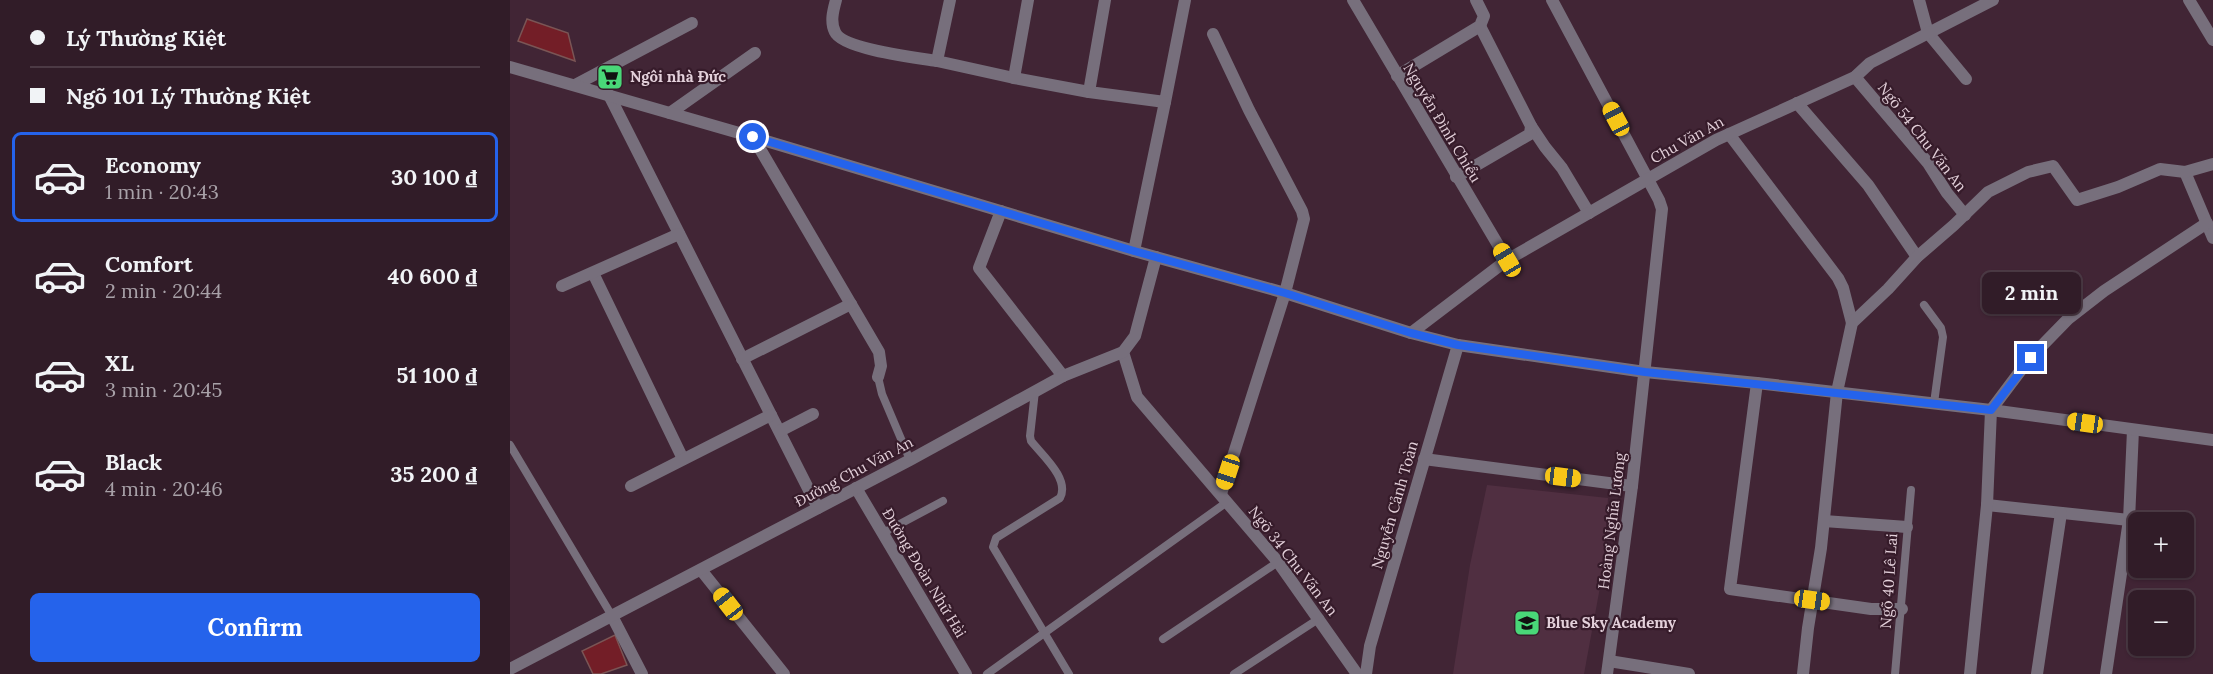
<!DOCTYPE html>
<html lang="en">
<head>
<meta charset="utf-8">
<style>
	:root { --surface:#311c28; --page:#3d2934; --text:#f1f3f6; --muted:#a8a1a8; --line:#4c3a45; --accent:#2563eb }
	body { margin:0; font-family:Lora,serif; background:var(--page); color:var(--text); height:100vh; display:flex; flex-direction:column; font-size:22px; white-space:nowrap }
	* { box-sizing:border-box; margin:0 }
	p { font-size:20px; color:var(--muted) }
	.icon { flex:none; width:33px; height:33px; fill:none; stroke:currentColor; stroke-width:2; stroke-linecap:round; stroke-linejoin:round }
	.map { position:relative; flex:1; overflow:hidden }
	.sheet { display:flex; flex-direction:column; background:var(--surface); width:510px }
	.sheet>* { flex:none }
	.hud { display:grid; align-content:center; height:132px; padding:0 30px; background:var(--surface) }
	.buttons { position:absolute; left:1618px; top:512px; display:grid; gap:12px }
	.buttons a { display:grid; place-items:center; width:66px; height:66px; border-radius:9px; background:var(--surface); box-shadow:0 2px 4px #0004,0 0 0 2px var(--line); font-size:30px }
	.end { position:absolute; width:27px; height:27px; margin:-14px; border:8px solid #2563eb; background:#fff; box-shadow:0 0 0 3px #fff }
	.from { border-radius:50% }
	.bubble { position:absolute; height:42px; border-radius:9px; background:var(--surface); box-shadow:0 2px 4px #0004,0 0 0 2px var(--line); font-size:20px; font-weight:800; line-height:42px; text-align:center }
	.car { position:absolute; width:18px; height:36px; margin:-18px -9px; border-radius:8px; box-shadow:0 0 4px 2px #0007; background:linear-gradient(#f5c518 24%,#345 0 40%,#f5c518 0 76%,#345 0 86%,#f5c518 0) }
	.hud b { display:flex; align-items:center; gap:21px; height:57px; font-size:22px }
	.hud b+b { border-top:2px solid var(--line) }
	.hud i { width:15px; height:15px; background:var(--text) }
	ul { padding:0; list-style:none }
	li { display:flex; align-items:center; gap:18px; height:90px; margin:0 12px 9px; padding:0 18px; border:3px solid transparent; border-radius:9px }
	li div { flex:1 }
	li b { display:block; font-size:22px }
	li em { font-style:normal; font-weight:800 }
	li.on { border-color:var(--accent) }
	li>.icon { width:54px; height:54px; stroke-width:1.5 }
	.cta { display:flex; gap:12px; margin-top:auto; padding:12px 30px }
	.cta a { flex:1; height:69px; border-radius:9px; background:var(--accent); color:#fff; font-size:24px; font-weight:800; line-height:69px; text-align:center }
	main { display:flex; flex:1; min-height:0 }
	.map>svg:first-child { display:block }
	.built { fill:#502f41 }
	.building { fill:#731e27; stroke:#7a5555; stroke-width:1.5 }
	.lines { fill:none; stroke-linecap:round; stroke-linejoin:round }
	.service { stroke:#776f7c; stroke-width:8 }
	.minor { stroke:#776f7c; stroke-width:12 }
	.tertiary { stroke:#776f7c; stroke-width:12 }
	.route { stroke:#2563eb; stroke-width:8 }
	.labels { text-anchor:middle; stroke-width:4.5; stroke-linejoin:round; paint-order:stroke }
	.poi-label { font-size:15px; font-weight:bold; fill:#e3d0da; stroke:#361b2a; text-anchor:start }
	.street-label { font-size:15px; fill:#e3d0da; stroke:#361b2a }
</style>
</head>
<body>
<main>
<section class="sheet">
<div class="hud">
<b><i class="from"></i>Lý Thường Kiệt</b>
<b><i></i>Ngõ 101 Lý Thường Kiệt</b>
</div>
<ul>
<li class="on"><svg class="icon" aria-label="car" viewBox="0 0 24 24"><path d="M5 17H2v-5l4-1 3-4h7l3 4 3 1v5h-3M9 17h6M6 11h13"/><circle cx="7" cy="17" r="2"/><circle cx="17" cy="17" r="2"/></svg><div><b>Economy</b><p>1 min · 20:43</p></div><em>30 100 ₫</em></li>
<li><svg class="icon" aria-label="car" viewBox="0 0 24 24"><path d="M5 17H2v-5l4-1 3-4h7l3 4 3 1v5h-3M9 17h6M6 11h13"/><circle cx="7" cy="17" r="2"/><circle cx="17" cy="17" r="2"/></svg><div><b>Comfort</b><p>2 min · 20:44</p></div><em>40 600 ₫</em></li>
<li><svg class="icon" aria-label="car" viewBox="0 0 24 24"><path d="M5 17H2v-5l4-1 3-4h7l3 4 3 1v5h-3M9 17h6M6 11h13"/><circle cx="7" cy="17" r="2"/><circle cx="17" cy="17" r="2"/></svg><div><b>XL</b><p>3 min · 20:45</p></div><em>51 100 ₫</em></li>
<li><svg class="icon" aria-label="car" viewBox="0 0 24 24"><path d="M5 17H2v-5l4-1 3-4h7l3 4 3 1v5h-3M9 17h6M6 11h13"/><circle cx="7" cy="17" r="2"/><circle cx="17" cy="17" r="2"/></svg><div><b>Black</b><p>4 min · 20:46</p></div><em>35 200 ₫</em></li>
</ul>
<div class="cta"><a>Confirm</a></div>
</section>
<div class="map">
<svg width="1703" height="674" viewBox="0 0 1703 674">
	<rect width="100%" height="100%" fill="#412535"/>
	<polygon class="built" points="977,485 1098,498 1093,571 1074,674 943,674 960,565"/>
	<g class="building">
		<polygon points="17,19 58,33 65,61 8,41"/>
		<polygon points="105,635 117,665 91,674 83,674 72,651"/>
	</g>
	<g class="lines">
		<g class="service">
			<polyline points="1414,305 1431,328 1433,337 1424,403"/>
			<polyline points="368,377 372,394 400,460"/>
			<path d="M525,391l-5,45 1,5c12,15 39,38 29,57l-64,40 -3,9 76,127"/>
			<polyline points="0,445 102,616"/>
			<polyline points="373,533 433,501"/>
			<polyline points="653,639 768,562"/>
			<polyline points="477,674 717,502"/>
			<polyline points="724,674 810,618"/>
			<polyline points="1385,674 1401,490"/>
		</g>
		<g class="minor">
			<path d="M326,0c-3,11 -6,22 -1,32 7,17 83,26 102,29"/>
			<polyline points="440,0 427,61 504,78"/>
			<polyline points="518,0 504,78 579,92"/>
			<polyline points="595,0 579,92 655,102 675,0"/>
			<polyline points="843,0 997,260"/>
			<polyline points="1042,0 1149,200 1152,209 1122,486 1097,674"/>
			<polyline points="1409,0 1418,33 1456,79"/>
			<polyline points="1679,0 1703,40"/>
			<polyline points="703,34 739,110 792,211 794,219 775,293 711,494"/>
			<polyline points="887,76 970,26 974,16 966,0"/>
			<polyline points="1345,77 1418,163 1437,193 1455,215"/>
			<polyline points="65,85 182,23"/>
			<polyline points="99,95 308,508"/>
			<polyline points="1287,103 1358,185 1407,257"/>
			<polyline points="160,113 245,53"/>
			<polyline points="1021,126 1035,147 1052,168 1079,213"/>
			<polyline points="1219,134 1328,278 1333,288 1342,323"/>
			<polyline points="243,137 369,352 371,366 368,377"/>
			<polyline points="1675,172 1703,238"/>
			<polyline points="946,177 1020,134 1021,126 970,26"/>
			<polyline points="491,211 469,268 553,376"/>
			<polyline points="624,251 655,102"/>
			<polyline points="83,273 173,459"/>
			<polyline points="52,286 169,234"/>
			<polyline points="901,333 997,260 1206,140 1345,77 1360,63 1483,0"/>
			<polyline points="613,352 627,397 768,562 847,674"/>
			<polyline points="232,359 341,304"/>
			<polyline points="1247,383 1220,589 1361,609 1392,609"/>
			<polyline points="270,431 303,414"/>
			<polyline points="914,459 1122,486"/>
			<polyline points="121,486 261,415"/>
			<polyline points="346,488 456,674"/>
			<polyline points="1477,505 1619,520"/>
			<polyline points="1314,521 1397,527"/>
			<polyline points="191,570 274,674"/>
			<polyline points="102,616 132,674"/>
			<polyline points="1099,661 1179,674"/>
			<polyline points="0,669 400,460 553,376 613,352 625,336 646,257"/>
			<polyline points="856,674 860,646 948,345"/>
			<polyline points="1293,674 1298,628 1311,548 1327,392 1342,323 1378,289 1407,257 1444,225 1478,192 1518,172 1543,166 1567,200 1608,187 1650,169 1675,172 1703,164"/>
			<polyline points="1460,674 1477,505 1481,410 1520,358 1558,319 1594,291 1697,223"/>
			<polyline points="1527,674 1551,513"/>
			<polyline points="1596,674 1619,520 1623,430"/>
		</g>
		<polyline class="tertiary" points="0,67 243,137 624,251 775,293 901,333 948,345 1135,372 1247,383 1481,410 1703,440"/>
	</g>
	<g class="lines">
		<polyline class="route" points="243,137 624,251 775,293 901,333 948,345 1135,372 1481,410 1521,358"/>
	</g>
	<defs>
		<symbol id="supermarket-square" viewBox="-11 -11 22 22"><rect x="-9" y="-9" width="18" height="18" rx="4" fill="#49d778" stroke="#361b2a"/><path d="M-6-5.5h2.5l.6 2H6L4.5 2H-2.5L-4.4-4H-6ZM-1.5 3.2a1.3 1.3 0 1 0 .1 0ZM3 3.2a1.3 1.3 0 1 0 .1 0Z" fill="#111"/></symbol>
		<symbol id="school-square" viewBox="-11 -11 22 22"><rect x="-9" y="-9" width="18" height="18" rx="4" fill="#49d778" stroke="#361b2a"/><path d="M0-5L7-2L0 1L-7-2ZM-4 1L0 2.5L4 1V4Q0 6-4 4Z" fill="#111"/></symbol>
	</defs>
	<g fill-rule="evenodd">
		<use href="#supermarket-square" x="85" y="62" width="30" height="30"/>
		<use href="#school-square" x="1002" y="608" width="30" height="30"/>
	</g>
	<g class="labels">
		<g class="poi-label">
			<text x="120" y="82">Ngôi nhà Đức</text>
			<text x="1036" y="628">Blue Sky Academy</text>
		</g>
		<g class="street-label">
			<text transform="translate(932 123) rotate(59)" y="5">Nguyễn Đình Chiểu</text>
			<text transform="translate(1412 137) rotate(52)" y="5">Ngõ 54 Chu Văn An</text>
			<text transform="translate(1177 140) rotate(-29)" y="5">Chu Văn An</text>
			<text transform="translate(344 472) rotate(-28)" y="5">Đường Chu Văn An</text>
			<text transform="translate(885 505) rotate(-74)" y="5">Nguyễn Cảnh Toàn</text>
			<text transform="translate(1102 521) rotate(-83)" y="5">Hoàng Nghĩa Lương</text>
			<text transform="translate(783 561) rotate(52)" y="5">Ngõ 34 Chu Văn An</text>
			<text transform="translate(414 573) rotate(59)" y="5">Đường Đoàn Nhữ Hài</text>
			<text transform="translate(1379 581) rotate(-86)" y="5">Ngõ 40 Lê Lai</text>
		</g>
	</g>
</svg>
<div class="buttons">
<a>+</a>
<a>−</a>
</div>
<i class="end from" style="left:243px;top:137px"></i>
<i class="end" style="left:1521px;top:358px"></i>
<div class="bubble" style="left:1472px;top:272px;width:99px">2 min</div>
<i class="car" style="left:1106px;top:119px;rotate:332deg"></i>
<i class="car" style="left:997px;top:260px;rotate:329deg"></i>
<i class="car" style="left:1575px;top:423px;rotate:278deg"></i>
<i class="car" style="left:718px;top:472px;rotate:198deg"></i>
<i class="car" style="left:1053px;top:477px;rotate:97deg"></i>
<i class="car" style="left:1302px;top:600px;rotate:98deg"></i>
<i class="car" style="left:218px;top:604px;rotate:322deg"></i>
</div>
</main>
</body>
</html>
